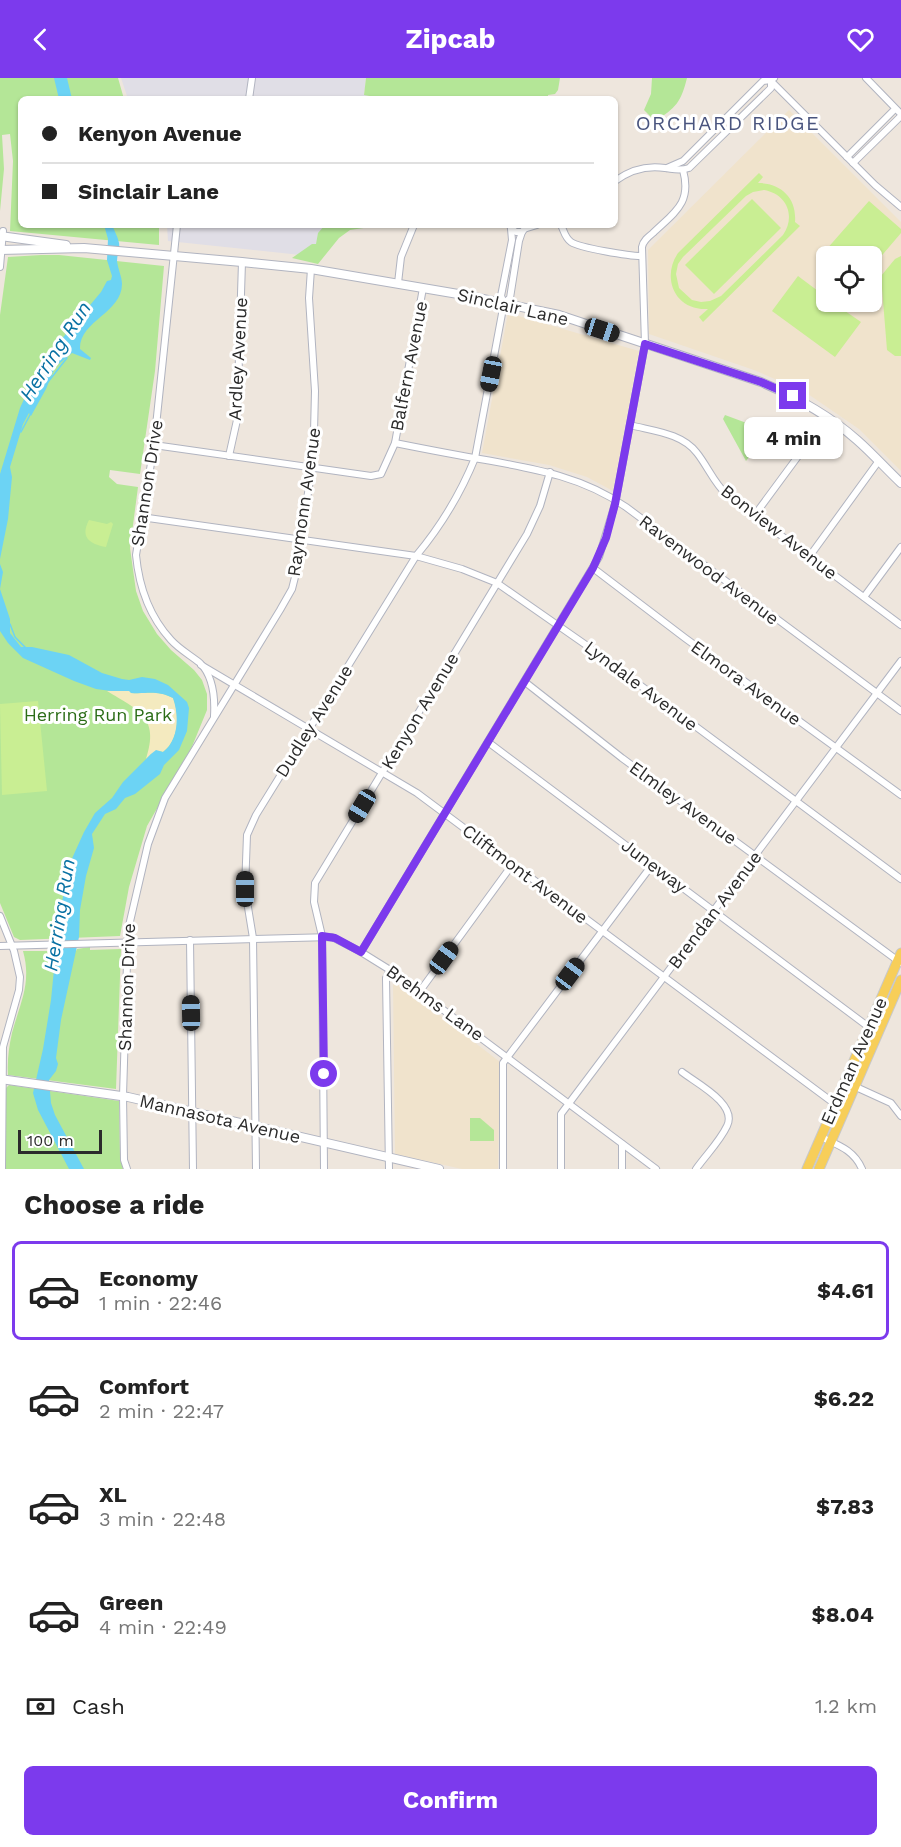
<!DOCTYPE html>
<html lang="en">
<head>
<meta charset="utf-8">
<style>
	:root { --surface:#fff; --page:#f2f2f2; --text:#222; --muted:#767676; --line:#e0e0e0; --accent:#7c3aed }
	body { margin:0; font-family:"Work Sans",sans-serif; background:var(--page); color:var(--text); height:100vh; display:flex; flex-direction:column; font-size:22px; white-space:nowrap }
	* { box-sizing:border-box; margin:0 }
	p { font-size:20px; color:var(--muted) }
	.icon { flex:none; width:33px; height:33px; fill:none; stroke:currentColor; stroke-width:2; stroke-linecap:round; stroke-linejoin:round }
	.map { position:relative; height:1091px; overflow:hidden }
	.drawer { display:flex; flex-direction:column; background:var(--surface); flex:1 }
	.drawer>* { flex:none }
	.hud { position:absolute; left:18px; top:18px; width:600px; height:132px; border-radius:9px; box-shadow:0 2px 4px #0004; display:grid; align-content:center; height:132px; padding:0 24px; background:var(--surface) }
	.controls { position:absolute; left:816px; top:168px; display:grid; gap:12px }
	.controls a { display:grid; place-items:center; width:66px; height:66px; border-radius:9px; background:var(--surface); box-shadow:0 2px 4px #0004; font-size:30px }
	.scale { position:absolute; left:18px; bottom:15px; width:84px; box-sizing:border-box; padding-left:6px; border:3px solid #2b2b2b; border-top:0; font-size:16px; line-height:21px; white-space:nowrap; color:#2b2b2b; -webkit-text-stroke:4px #fff; paint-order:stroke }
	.end { position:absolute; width:27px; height:27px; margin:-14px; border:8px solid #7c3aed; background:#fff; box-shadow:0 0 0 3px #fff }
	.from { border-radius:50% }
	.bubble { position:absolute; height:42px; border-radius:9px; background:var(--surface); box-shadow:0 2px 4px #0004; font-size:20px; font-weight:700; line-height:42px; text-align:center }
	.car { position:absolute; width:18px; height:36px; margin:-18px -9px; border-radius:8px; box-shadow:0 0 4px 2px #0007; background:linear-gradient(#222 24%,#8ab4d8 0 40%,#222 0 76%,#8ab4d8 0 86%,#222 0) }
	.hud b { display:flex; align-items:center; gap:21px; height:57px; font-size:22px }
	.hud b+b { border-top:2px solid var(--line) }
	.hud i { width:15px; height:15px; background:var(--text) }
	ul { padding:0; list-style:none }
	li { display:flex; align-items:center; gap:18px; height:99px; margin:0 12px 9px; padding:0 12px; border:3px solid transparent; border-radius:9px }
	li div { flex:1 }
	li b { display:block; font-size:22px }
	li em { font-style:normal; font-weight:700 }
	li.current { border-color:var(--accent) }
	li>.icon { width:54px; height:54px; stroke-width:1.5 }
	h2 { padding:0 24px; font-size:27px; line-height:72px }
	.pay { display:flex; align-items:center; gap:15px; height:66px; padding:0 24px; font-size:22px }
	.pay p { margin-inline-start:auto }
	.button { display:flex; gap:12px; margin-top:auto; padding:12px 24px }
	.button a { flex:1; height:69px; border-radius:9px; background:var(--accent); color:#fff; font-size:24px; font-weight:700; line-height:69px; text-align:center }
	header { display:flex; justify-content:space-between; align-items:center; height:78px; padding:0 24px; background:var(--accent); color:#fff; font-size:27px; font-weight:700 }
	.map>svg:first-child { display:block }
	.industrial { fill:#e0dee6 }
	.education { fill:#f0e3cc; fill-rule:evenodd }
	.green { fill:#b4e697 }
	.sand { fill:#f4eabf }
	.pitch { fill:#c9ee93; fill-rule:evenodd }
	.water { fill:#6cd3f4 }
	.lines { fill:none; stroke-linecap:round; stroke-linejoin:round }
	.stream { stroke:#6cd3f4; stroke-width:1.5 }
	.street-casing { stroke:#b1b4c0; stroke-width:8 }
	.secondary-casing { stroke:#b1b4c0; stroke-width:10 }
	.primary-casing { stroke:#c8c8c8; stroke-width:11 }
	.street { stroke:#fff; stroke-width:6 }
	.secondary { stroke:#fff; stroke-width:8 }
	.primary { stroke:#f7ce59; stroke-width:9 }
	.route { stroke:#7c3aed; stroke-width:8 }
	.labels { text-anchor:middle; stroke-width:6; stroke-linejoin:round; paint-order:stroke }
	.street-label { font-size:18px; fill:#2b2b2b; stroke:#fff }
	.park-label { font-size:18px; fill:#2b6d17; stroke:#fff }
	.neighbourhood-label { font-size:20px; letter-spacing:1.5px; fill:#49547e; stroke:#fff }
	.water-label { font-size:20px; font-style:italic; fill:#0871a3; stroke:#fff }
</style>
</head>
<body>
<header><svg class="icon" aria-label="back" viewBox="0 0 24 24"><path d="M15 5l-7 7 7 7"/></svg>Zipcab<svg class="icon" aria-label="heart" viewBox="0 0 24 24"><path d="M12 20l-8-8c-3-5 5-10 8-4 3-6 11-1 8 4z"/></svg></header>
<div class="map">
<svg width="901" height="1091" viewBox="0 0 901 1091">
	<rect width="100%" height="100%" fill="#eee6dd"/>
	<g class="industrial">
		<polygon points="121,0 366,0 364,17 386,21 128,21"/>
		<polygon points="167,147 337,147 310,178 168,163"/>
	</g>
	<g class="education">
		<path d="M789,32l112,112v249l-42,-42 -54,-37 -51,-22 -105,-36 -1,-84zM826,178h46v46h-46z"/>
		<polygon points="508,235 639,273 613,413 587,399 549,387 482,375"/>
		<polygon points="395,903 500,984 498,1091 462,1091 395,1076 393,904"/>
	</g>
	<g class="green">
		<polygon points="0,0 118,0 124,21 21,21 21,147 159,147 159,167 10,153 13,83 10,56 2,57 4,91 0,133"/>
		<polygon points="366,0 560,0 558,12 555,16 548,17 548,21 386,21 364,17"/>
		<path d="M652,0h35c-6,24 -11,30 -32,43l-11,-11 7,-16z"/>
		<polygon points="325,147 384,147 350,152 339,160 318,186 292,180 312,166 316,166 318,155"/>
		<polygon points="41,177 59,177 164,188 155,293 140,396 110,392 109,399 117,406 138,409 130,470 136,513 143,533 157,556 171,572 194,592 202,602 207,616 207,632 191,671 147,748 129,809 120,858 20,862 14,859 0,825 0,237 8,179"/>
		<polygon points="725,337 768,353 768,355 766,356 746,383 723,341"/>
		<path d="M90,869v3l31,-1 -5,140 -108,-14c-1,-14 1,-29 4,-42 8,-30 20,-50 11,-82h53l1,-2z"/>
		<polygon points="9,1007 119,1023 120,1077 123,1091 6,1091 5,1011"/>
		<polygon points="470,1040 480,1040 494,1052 494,1063 470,1063"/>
	</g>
	<path class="sand" d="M130,612l1,3c19,1 25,-3 42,5 7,17 6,42 -10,54l-4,-1 -8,3 -5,5c14,-42 -8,-49 -39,-68z"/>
	<g class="pitch">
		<path d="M759,95l4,4 -5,6c23,0 39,15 37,39l5,4 -97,96 -4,-5 9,-8c-33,2 -47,-31 -30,-56zM764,112c23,4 32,26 19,45l-62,61 -11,5 -9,1 -9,-2 -13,-12 -3,-14 2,-10 5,-7 63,-61 7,-4z"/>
		<polygon points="752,121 781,150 714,216 685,187"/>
		<polygon points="869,123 901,151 901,155 872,189 872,178 826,178 826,188 818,181"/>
		<polygon points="901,178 901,278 895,278 887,272 881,198 895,181"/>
		<polygon points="798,198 826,219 826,224 832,224 861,244 835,279 772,233"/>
		<path d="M89,442l18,4 4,-2 2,2 -7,23c-17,-3 -26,-10 -17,-27z"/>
		<polygon points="38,623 47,713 2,717 0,626"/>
	</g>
	<g class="water">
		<polygon points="54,0 67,0 72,21 59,21"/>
		<path d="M104,147h8c2,5 6,12 7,18 1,6 -2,12 -2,18 1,8 5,16 5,23 0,29 -43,37 -42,65l11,9 -1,2 -18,-7 -17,14 -9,22 -15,27 -2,-3 -6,11 -13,43 2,10 -4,42 -8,40v-85l20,-66 16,-35 24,-32 41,-49 6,-11 4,-1 1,-4 -5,-16 1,-21z"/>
		<path d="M0,486l3,8 -3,17 10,30v14l11,14h11l37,8 33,18 20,6 7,1 13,-3 13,2 13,6 19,17 2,6 -2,23 -8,19 -15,15 -4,9 -25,20 -10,4 -9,11 -11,5 -13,20 2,14 -8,28 -6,34 -1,27 -18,83 -5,38 2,6 -2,7 -7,9 2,23 4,12 29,54h-15l-31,-59 -5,-17 10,-44 8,-49 8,-82 10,-53 15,-33 11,-19 17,-15 11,-16 28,-28 5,-4 7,2c16,-12 16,-37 10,-54 -17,-8 -24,-4 -42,-5l-2,-2h-18l-15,-2 -22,-8 -51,-23 -15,-15 -8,-12z"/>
	</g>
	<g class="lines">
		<g class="stream">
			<polyline points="48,304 67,280"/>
			<polyline points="21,354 31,335"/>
			<polyline points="10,546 15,559 27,571"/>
		</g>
		<defs>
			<g id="street">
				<polyline points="866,0 901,36"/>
				<polyline points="771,3 875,107 901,129"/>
				<polyline points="249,21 252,0"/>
				<polyline points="847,79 895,31"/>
				<polyline points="853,85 901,38"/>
				<polyline points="667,90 683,83 763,3 771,2"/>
				<path d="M615,103c15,-11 31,-16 50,-13 9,1 15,3 24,0l82,-80v-8l3,-2"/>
				<path d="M177,147l-23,220 -18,110c3,32 13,61 35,85 8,9 19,15 29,23 13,13 15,36 14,53"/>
				<path d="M561,147c3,6 4,13 10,17 9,6 58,14 70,14"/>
				<polyline points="511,150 516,154 522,154 528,147"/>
				<polyline points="527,150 537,147"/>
				<polyline points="0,189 3,153"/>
				<polyline points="398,205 401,179 414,147"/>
				<polyline points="504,225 510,220 519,163 522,154"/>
				<path d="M630,347c23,6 52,8 67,28 11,14 17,30 30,42l174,130"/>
				<path d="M395,365c30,6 61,12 91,17 50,9 97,17 140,47l275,204"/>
				<polyline points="154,367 371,398 381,396 395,365 423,210"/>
				<polyline points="229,378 237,342 242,184"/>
				<polyline points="754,438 827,339"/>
				<polyline points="141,439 416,478 462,491 497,505 586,567 901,801"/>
				<polyline points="809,479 878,384"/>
				<polyline points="593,490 685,560 901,717"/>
				<polyline points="864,519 901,469"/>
				<polyline points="201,587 417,715 835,1026"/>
				<polyline points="525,604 622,680 901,885"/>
				<polyline points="488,664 878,956"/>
				<polyline points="0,838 14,873 20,899 19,912 3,969 2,1091"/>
				<polyline points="190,862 193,1091"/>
				<polyline points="0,868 332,859 361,874 390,892 656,1091"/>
				<path d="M361,874l238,-395 16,-53 30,-160 -3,-97c1,-6 6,-10 11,-14 22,-21 39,-30 30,-63"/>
				<polyline points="420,913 512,787"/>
				<path d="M682,994c14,11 56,32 45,54 -7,15 -21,29 -31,43"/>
				<polyline points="845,1004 891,1025 901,1038"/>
				<path d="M821,1059c17,8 33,13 41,32"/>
				<polyline points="127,1091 124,1082 123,1018 128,852 148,766 165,720 280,532 292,511 295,499 312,389 314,354 315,313 309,220 311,191"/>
				<path d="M256,1091l-3,-231 -8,-49 2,-54 9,-20 160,-259c25,-30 44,-61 59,-98l29,-155 -3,-7 11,-56 -1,-11"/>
				<polyline points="324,1091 322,858 314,824 315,805 527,456 540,428 550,394"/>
				<polyline points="389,1091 386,900 390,892"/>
				<polyline points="503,1091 503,985 652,787"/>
				<polyline points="561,1091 561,1036 901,583"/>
				<polyline points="622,1091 622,1066"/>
			</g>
			<g id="secondary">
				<polyline points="0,158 66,167"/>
				<path d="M0,172l84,-2 158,14 69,7 153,26 95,20 202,67c35,15 68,33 96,58 16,14 29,29 44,43"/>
				<polyline points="0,1001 128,1019 439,1091"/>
			</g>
			<g id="primary">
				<polyline points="807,1091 901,875"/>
				<polyline points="819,1091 901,902"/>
			</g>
		</defs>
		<use href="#street" class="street-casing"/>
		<use href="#secondary" class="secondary-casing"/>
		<use href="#primary" class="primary-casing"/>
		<use href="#street" class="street"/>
		<use href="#secondary" class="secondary"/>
		<use href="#primary" class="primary"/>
	</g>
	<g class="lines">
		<polyline class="route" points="324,996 322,858 335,860 361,874 593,490 606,460 615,426 645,266 761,304 793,318"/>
	</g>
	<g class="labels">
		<g class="street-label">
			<text transform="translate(513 229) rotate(13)" y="6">Sinclair Lane</text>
			<text transform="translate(238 281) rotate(-87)" y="6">Ardley Avenue</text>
			<text transform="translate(409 288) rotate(-79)" y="6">Balfern Avenue</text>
			<text transform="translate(147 405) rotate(-81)" y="6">Shannon Drive</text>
			<text transform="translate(304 424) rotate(-82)" y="6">Raymonn Avenue</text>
			<text transform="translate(779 454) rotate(38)" y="6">Bonview Avenue</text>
			<text transform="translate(709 492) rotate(37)" y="6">Ravenwood Avenue</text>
			<text transform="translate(746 605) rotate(36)" y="6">Elmora Avenue</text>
			<text transform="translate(641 608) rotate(37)" y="6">Lyndale Avenue</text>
			<text transform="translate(420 633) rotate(-59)" y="6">Kenyon Avenue</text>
			<text transform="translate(314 643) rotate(-58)" y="6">Dudley Avenue</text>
			<text transform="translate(683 725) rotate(36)" y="6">Elmley Avenue</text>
			<text transform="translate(654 788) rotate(37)" y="6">Juneway</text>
			<text transform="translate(525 796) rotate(37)" y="6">Cliftmont Avenue</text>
			<text transform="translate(715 832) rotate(-53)" y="6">Brendan Avenue</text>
			<text transform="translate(127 909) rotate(-88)" y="6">Shannon Drive</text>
			<text transform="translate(435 925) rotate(36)" y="6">Brehms Lane</text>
			<text transform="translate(854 983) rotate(-66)" y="6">Erdman Avenue</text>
			<text transform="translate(220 1041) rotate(13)" y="6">Mannasota Avenue</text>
		</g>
		<g class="park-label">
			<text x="98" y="643">Herring Run Park</text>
		</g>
		<g class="neighbourhood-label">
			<text x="728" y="52">ORCHARD RIDGE</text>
		</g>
		<g class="water-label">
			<text transform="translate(55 273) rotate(-57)" y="7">Herring Run</text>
			<text transform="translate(59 837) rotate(-81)" y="7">Herring Run</text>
		</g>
	</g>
</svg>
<div class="controls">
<a><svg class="icon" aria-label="locate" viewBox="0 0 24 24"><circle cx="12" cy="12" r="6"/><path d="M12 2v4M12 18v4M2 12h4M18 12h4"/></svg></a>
</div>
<div class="scale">100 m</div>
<i class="end from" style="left:324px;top:996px"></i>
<i class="end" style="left:793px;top:318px"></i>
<div class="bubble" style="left:744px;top:339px;width:99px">4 min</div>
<i class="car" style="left:602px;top:252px;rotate:108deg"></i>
<i class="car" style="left:491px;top:296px;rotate:191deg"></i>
<i class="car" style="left:362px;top:728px;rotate:211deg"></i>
<i class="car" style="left:245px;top:811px;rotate:0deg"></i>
<i class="car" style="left:444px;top:880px;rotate:36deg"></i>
<i class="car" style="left:570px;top:896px;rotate:37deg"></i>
<i class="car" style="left:191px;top:935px;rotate:359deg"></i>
<div class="hud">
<b><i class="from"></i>Kenyon Avenue</b>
<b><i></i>Sinclair Lane</b>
</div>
</div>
<section class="drawer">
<h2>Choose a ride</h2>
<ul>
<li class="current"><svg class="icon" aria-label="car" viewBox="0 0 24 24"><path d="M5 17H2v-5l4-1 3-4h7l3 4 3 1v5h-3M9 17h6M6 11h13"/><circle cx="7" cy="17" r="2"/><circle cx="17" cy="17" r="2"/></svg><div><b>Economy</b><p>1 min · 22:46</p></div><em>$4.61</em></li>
<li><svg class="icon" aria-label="car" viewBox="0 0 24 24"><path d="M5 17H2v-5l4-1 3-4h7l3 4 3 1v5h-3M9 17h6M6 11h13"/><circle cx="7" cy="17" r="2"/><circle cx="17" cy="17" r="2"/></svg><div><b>Comfort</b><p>2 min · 22:47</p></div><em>$6.22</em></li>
<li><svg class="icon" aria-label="car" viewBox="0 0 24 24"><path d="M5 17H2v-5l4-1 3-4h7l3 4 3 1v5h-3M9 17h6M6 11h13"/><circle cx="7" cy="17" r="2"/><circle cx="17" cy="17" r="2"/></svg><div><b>XL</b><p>3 min · 22:48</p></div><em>$7.83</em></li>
<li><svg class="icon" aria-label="car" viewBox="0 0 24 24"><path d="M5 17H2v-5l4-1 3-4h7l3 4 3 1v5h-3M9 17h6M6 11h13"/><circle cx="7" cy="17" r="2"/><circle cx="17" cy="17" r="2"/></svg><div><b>Green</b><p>4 min · 22:49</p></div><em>$8.04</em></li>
</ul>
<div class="pay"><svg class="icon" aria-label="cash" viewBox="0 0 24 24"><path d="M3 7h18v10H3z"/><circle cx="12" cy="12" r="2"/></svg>Cash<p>1.2 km</p></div>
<div class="button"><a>Confirm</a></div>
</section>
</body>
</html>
